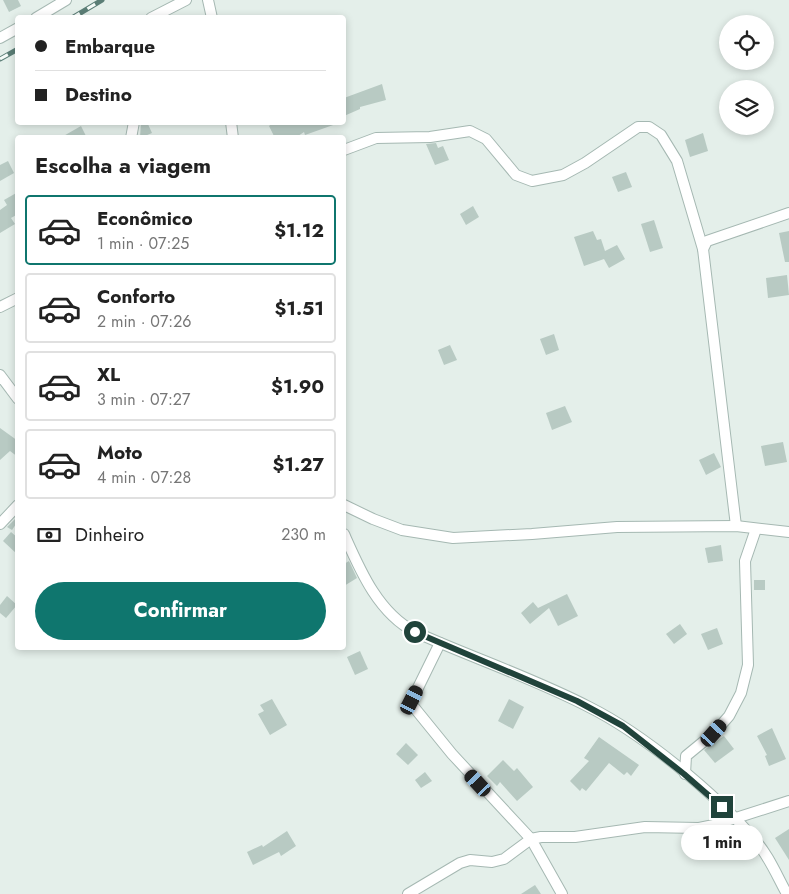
<!DOCTYPE html>
<html lang="pt">
<head>
<meta charset="utf-8">
<style>
	:root { --surface:#fff; --page:#f2f2f2; --text:#222; --muted:#767676; --line:#e0e0e0; --accent:#0f766e }
	body { margin:0; font-family:Jost,sans-serif; background:var(--page); color:var(--text); height:100vh; display:flex; flex-direction:column; font-size:19px; white-space:nowrap }
	* { box-sizing:border-box; margin:0 }
	p { font-size:16px; color:var(--muted) }
	.icon { flex:none; width:28px; height:28px; fill:none; stroke:currentColor; stroke-width:2; stroke-linecap:round; stroke-linejoin:round }
	.map { position:relative; flex:1; overflow:hidden }
	.drawer { position:absolute; left:15px; top:135px; width:331px; height:515px; display:flex; flex-direction:column; background:var(--surface); border-radius:5px; box-shadow:0 2px 8px #0003 }
	.drawer>* { flex:none }
	.banner { position:absolute; left:15px; top:15px; width:331px; height:110px; border-radius:5px; box-shadow:0 2px 8px #0003; display:grid; align-content:center; height:110px; padding:0 20px; background:var(--surface) }
	.tools { position:absolute; left:719px; top:15px; display:grid; gap:10px }
	.tools a { display:grid; place-items:center; width:55px; height:55px; border-radius:50%; background:var(--surface); box-shadow:0 2px 8px #0003; font-size:25px }
	.end { position:absolute; width:22px; height:22px; margin:-11px; border:6px solid #20433b; background:#fff; box-shadow:0 0 0 2px #fff }
	.from { border-radius:50% }
	.bubble { position:absolute; height:35px; border-radius:18px; background:var(--surface); box-shadow:0 2px 8px #0003; font-size:16px; font-weight:700; line-height:35px; text-align:center }
	.car { position:absolute; width:15px; height:30px; margin:-15px -8px; border-radius:6px; box-shadow:0 0 4px 1px #0007; background:linear-gradient(#222 24%,#8ab4d8 0 40%,#222 0 76%,#8ab4d8 0 86%,#222 0) }
	.banner b { display:flex; align-items:center; gap:18px; height:48px; font-size:19px }
	.banner b+b { border-top:1px solid var(--line) }
	.banner i { width:12px; height:12px; background:var(--text) }
	ul { padding:0; list-style:none }
	li { display:flex; align-items:center; gap:15px; height:70px; margin:0 10px 8px; padding:0 10px; border:2px solid var(--line); border-radius:5px }
	li div { flex:1 }
	li b { display:block; font-size:19px }
	li em { font-style:normal; font-weight:700 }
	li.current { border-color:var(--accent) }
	li>.icon { width:45px; height:45px; stroke-width:1.5 }
	h2 { padding:0 20px; font-size:22px; line-height:60px }
	.pay { display:flex; align-items:center; gap:12px; height:55px; padding:0 20px; font-size:19px }
	.pay p { margin-inline-start:auto }
	.button { display:flex; gap:10px; margin-top:auto; padding:10px 20px }
	.button a { flex:1; height:58px; border-radius:30px; background:var(--accent); color:#fff; font-size:20px; font-weight:700; line-height:58px; text-align:center }
	.map>svg:first-child { display:block }
	.building { fill:#b8cac3 }
	.lines { fill:none; stroke-linecap:round; stroke-linejoin:round }
	.minor-casing { stroke:#a5b8b2; stroke-width:12 }
	.minor { stroke:#fff; stroke-width:10 }
	.rail-casing { stroke:#5b7e76; stroke-width:5 }
	.rail { stroke:#f5fbf8; stroke-width:3; stroke-dasharray:9; stroke-linecap:butt }
	.route { stroke:#20433b; stroke-width:6 }
</style>
</head>
<body>
<div class="map">
<svg width="789" height="894" viewBox="0 0 789 894">
	<rect width="100%" height="100%" fill="#e4efea"/>
	<g class="building">
		<polygon points="3,0 18,0 21,6 9,12"/>
		<polygon points="382,84 386,100 360,107 360,109 344,116 344,98"/>
		<polygon points="141,122 147,122 152,133 140,138"/>
		<polygon points="274,122 336,122 336,124 305,135 304,132 295,138 275,138 269,126"/>
		<polygon points="81,126 87,138 60,138"/>
		<polygon points="703,133 708,151 690,157 685,140"/>
		<polygon points="436,143 438,148 443,146 449,160 435,165 426,144"/>
		<polygon points="8,161 14,173 0,181 0,165"/>
		<polygon points="626,172 632,187 618,192 612,177"/>
		<polygon points="18,192 18,214 11,218 15,224 0,233 0,210 7,205 4,200"/>
		<polygon points="473,206 479,217 466,225 460,214"/>
		<polygon points="654,220 663,248 650,252 641,224"/>
		<polygon points="593,231 597,240 601,239 605,251 617,245 625,259 609,268 604,259 584,266 574,237"/>
		<polygon points="789,231 789,262 785,262 779,233"/>
		<polygon points="787,275 789,295 768,298 766,278"/>
		<polygon points="554,334 559,350 546,355 540,339"/>
		<polygon points="450,345 457,360 444,365 438,350"/>
		<polygon points="565,406 572,422 552,430 546,413"/>
		<polygon points="0,428 18,441 18,457 10,451 0,460"/>
		<polygon points="783,442 787,462 765,466 761,446"/>
		<polygon points="714,453 721,467 706,475 699,460"/>
		<polygon points="18,516 18,521 12,530 7,527"/>
		<polygon points="11,532 18,538 18,555 3,541"/>
		<polygon points="721,545 723,561 708,563 705,548"/>
		<polygon points="349,561 357,578 344,586 344,564"/>
		<rect x="754" y="580" width="11" height="10"/>
		<polygon points="567,594 578,616 558,626 549,608 530,624 521,613 533,602 538,608"/>
		<polygon points="7,596 17,605 6,618 0,613 0,605"/>
		<polygon points="680,624 687,634 674,644 666,634"/>
		<polygon points="717,628 723,644 708,650 701,634"/>
		<polygon points="360,651 368,669 355,675 347,657"/>
		<polygon points="272,699 287,725 270,735 258,714 264,711 260,705"/>
		<polygon points="509,699 524,707 513,729 498,721"/>
		<polygon points="772,728 786,759 769,766 765,756 767,755 757,736"/>
		<polygon points="724,736 734,749 715,763 704,750"/>
		<polygon points="599,737 639,765 631,776 627,772 624,775 609,763 586,791 582,788 580,791 570,781 589,761 584,758"/>
		<polygon points="406,743 418,755 408,765 396,754"/>
		<polygon points="503,760 514,771 517,768 533,787 517,801 500,782 497,786 487,776"/>
		<polygon points="425,772 432,781 421,788 415,780"/>
		<polygon points="789,829 789,860 775,838"/>
		<polygon points="287,831 296,846 281,856 279,852 253,865 247,852 262,845 263,847"/>
		<polygon points="535,885 541,894 521,894"/>
	</g>
	<g class="lines">
		<defs>
			<g id="minor">
				<polyline points="208,0 212,18"/>
				<polyline points="36,18 66,0"/>
				<polyline points="151,18 186,0"/>
				<polyline points="0,38 18,28"/>
				<polyline points="231,122 233,138"/>
				<polyline points="131,138 134,122"/>
				<polyline points="344,150 376,138 430,137 470,131 486,139 516,175 532,181 563,175 585,163 638,127 649,127 661,135 677,161 703,249 736,526"/>
				<polyline points="703,249 707,241 789,213"/>
				<polyline points="0,307 18,298"/>
				<polyline points="0,375 18,399"/>
				<polyline points="344,505 373,519 402,530 453,538 532,534 617,527 736,526 789,532"/>
				<polyline points="0,524 18,505"/>
				<path d="M344,534c16,36 34,79 71,98 58,26 118,46 174,75 54,27 126,86 165,132 14,15 23,37 33,55"/>
				<polyline points="440,643 412,700 413,706 452,754 531,839 562,894"/>
				<polyline points="685,774 686,756 714,733 729,716 741,693 748,665 745,561 756,529"/>
				<polyline points="408,894 460,863 470,860 492,862 504,859 531,839 541,837 575,837 645,827 699,828 714,825 789,801"/>
			</g>
		</defs>
		<use href="#minor" class="minor-casing"/>
		<use href="#minor" class="minor"/>
		<defs>
			<g id="rail">
				<polyline points="72,18 102,0"/>
				<polyline points="0,59 18,49"/>
			</g>
		</defs>
		<use href="#rail" class="rail-casing"/>
		<use href="#rail" class="rail"/>
	</g>
	<g class="lines">
		<polyline class="route" points="415,632 577,701 623,726 684,774 722,807"/>
	</g>
</svg>
<div class="tools">
<a><svg class="icon" aria-label="locate" viewBox="0 0 24 24"><circle cx="12" cy="12" r="6"/><path d="M12 2v4M12 18v4M2 12h4M18 12h4"/></svg></a>
<a><svg class="icon" aria-label="layers" viewBox="0 0 24 24"><path d="M12 4l9 5-9 5-9-5zM3 14l9 5 9-5"/></svg></a>
</div>
<i class="end from" style="left:415px;top:632px"></i>
<i class="end" style="left:722px;top:807px"></i>
<div class="bubble" style="left:681px;top:825px;width:82px">1 min</div>
<i class="car" style="left:412px;top:700px;rotate:27deg"></i>
<i class="car" style="left:714px;top:733px;rotate:42deg"></i>
<i class="car" style="left:478px;top:783px;rotate:317deg"></i>
<div class="banner">
<b><i class="from"></i>Embarque</b>
<b><i></i>Destino</b>
</div>
<section class="drawer">
<h2>Escolha a viagem</h2>
<ul>
<li class="current"><svg class="icon" aria-label="car" viewBox="0 0 24 24"><path d="M5 17H2v-5l4-1 3-4h7l3 4 3 1v5h-3M9 17h6M6 11h13"/><circle cx="7" cy="17" r="2"/><circle cx="17" cy="17" r="2"/></svg><div><b>Econômico</b><p>1 min · 07:25</p></div><em>$1.12</em></li>
<li><svg class="icon" aria-label="car" viewBox="0 0 24 24"><path d="M5 17H2v-5l4-1 3-4h7l3 4 3 1v5h-3M9 17h6M6 11h13"/><circle cx="7" cy="17" r="2"/><circle cx="17" cy="17" r="2"/></svg><div><b>Conforto</b><p>2 min · 07:26</p></div><em>$1.51</em></li>
<li><svg class="icon" aria-label="car" viewBox="0 0 24 24"><path d="M5 17H2v-5l4-1 3-4h7l3 4 3 1v5h-3M9 17h6M6 11h13"/><circle cx="7" cy="17" r="2"/><circle cx="17" cy="17" r="2"/></svg><div><b>XL</b><p>3 min · 07:27</p></div><em>$1.90</em></li>
<li><svg class="icon" aria-label="car" viewBox="0 0 24 24"><path d="M5 17H2v-5l4-1 3-4h7l3 4 3 1v5h-3M9 17h6M6 11h13"/><circle cx="7" cy="17" r="2"/><circle cx="17" cy="17" r="2"/></svg><div><b>Moto</b><p>4 min · 07:28</p></div><em>$1.27</em></li>
</ul>
<div class="pay"><svg class="icon" aria-label="cash" viewBox="0 0 24 24"><path d="M3 7h18v10H3z"/><circle cx="12" cy="12" r="2"/></svg>Dinheiro<p>230 m</p></div>
<div class="button"><a>Confirmar</a></div>
</section>
</div>
</body>
</html>
